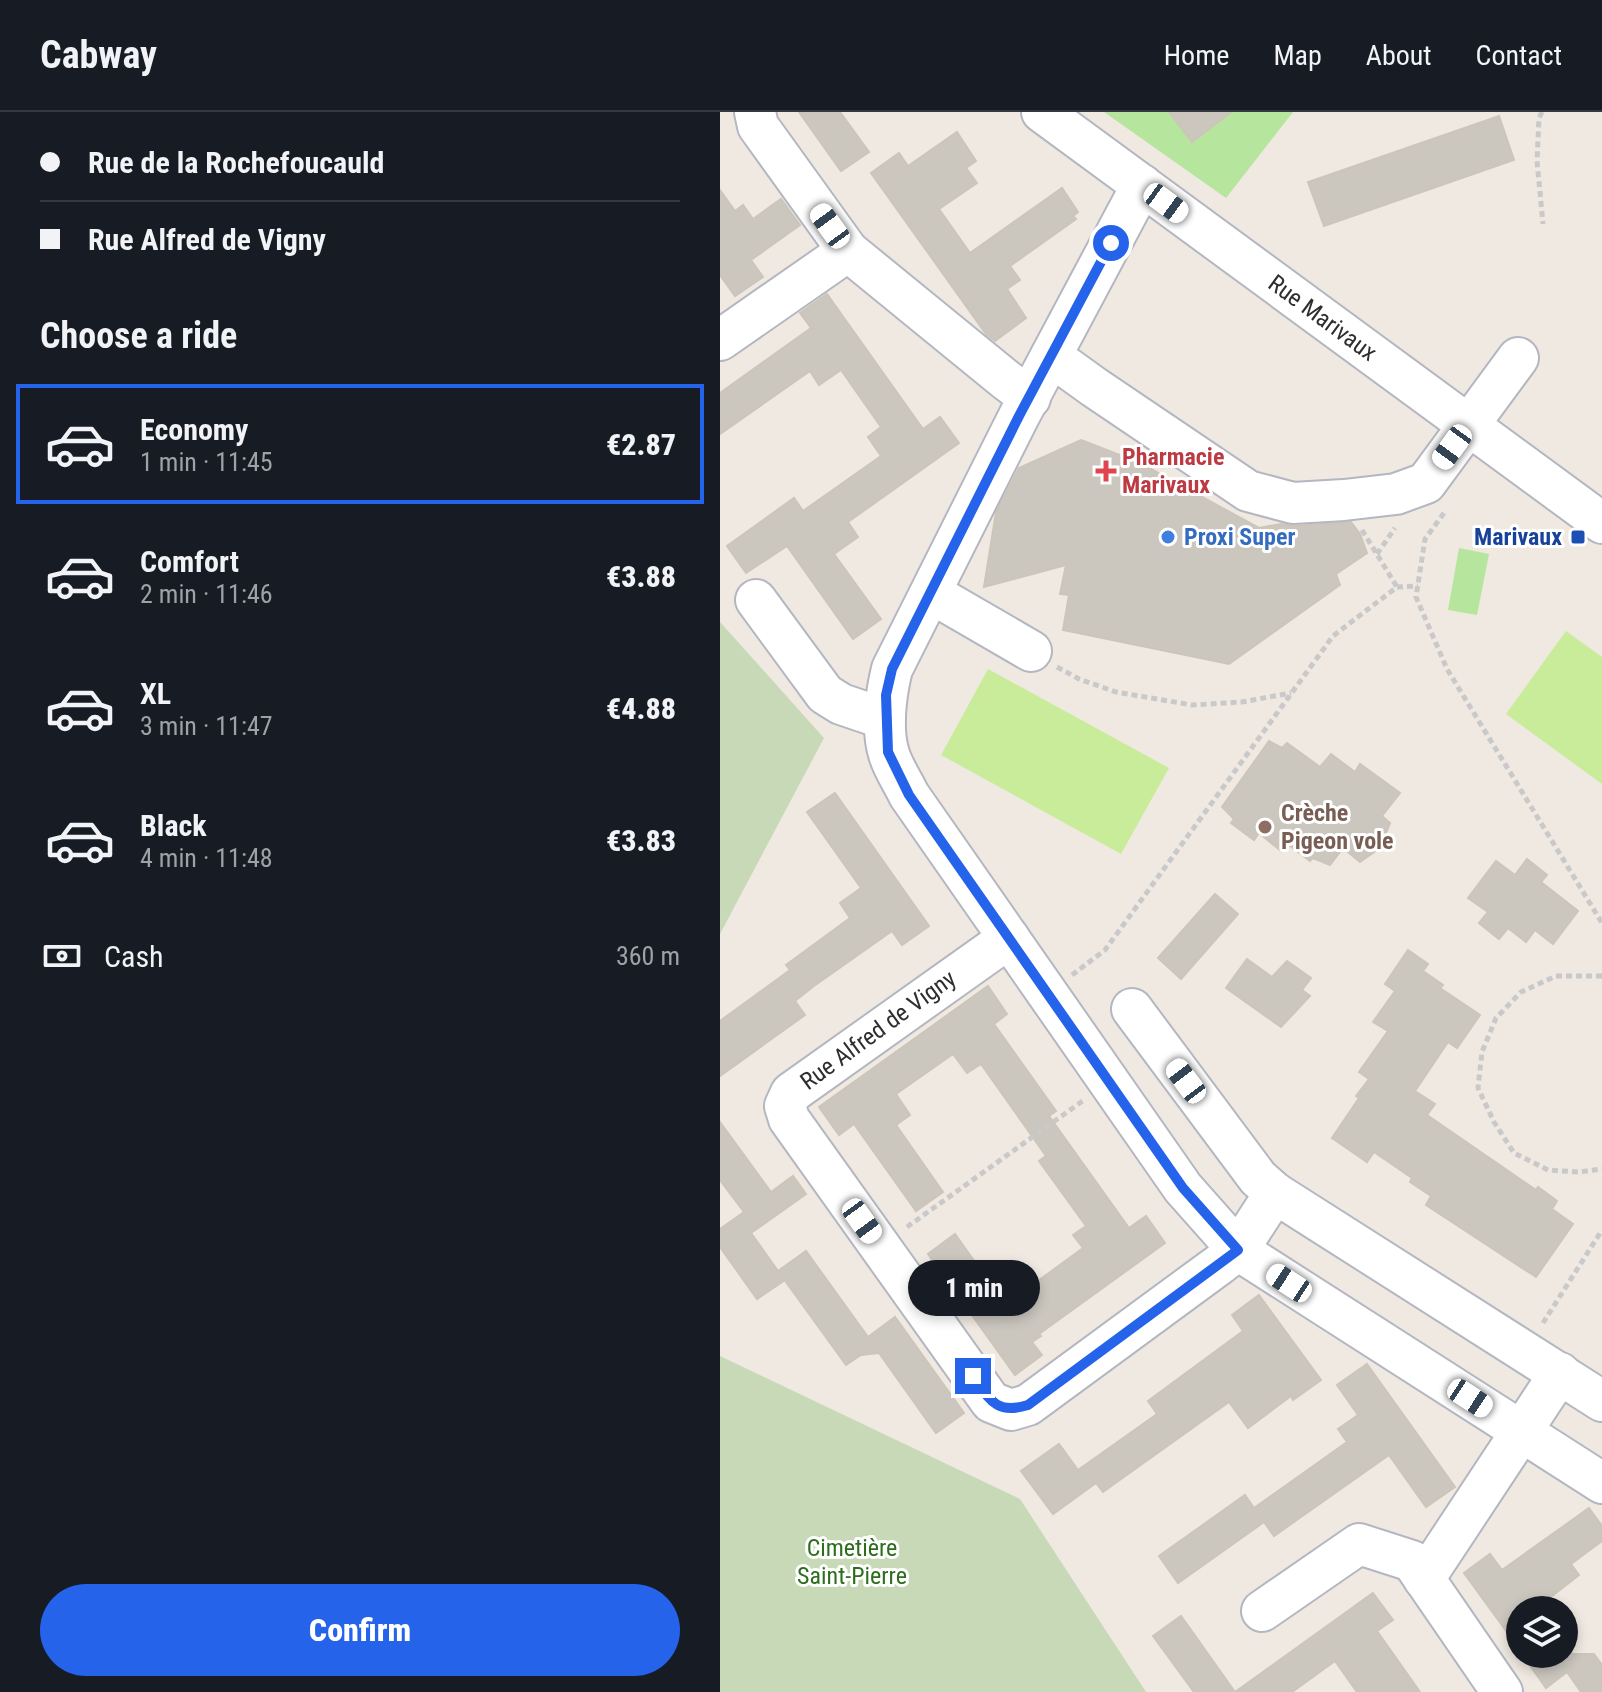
<!DOCTYPE html>
<html lang="en">
<head>
<meta charset="utf-8">
<style>
	:root { --surface:#171b24; --page:#20242c; --text:#f1f3f6; --muted:#9ea1a6; --line:#363941; --accent:#2563eb }
	body { margin:0; font-family:"Roboto Condensed",sans-serif; background:var(--page); color:var(--text); height:100vh; display:flex; flex-direction:column; font-size:30px; white-space:nowrap }
	* { box-sizing:border-box; margin:0 }
	p { font-size:26px; color:var(--muted) }
	.icon { flex:none; width:44px; height:44px; fill:none; stroke:currentColor; stroke-width:2; stroke-linecap:round; stroke-linejoin:round }
	.map { position:relative; flex:1; overflow:hidden }
	.sheet { display:flex; flex-direction:column; background:var(--surface); width:720px }
	.sheet>* { flex:none }
	.hud { display:grid; align-content:center; height:176px; padding:0 40px; background:var(--surface) }
	.tools { position:absolute; left:786px; top:1484px; display:grid; gap:16px }
	.tools a { display:grid; place-items:center; width:72px; height:72px; border-radius:50%; background:var(--surface); box-shadow:0 4px 12px #0003; font-size:40px }
	.end { position:absolute; width:36px; height:36px; margin:-18px; border:10px solid #2563eb; background:#fff; box-shadow:0 0 0 4px #fff }
	.from { border-radius:50% }
	.bubble { position:absolute; height:56px; border-radius:28px; background:var(--surface); box-shadow:0 4px 12px #0003; font-size:26px; font-weight:800; line-height:56px; text-align:center }
	.car { position:absolute; width:24px; height:48px; margin:-24px -12px; border-radius:10px; box-shadow:0 0 6px 2px #0007; background:linear-gradient(#fff 24%,#345 0 40%,#fff 0 76%,#345 0 86%,#fff 0) }
	.hud b { display:flex; align-items:center; gap:28px; height:76px; font-size:30px }
	.hud b+b { border-top:2px solid var(--line) }
	.hud i { width:20px; height:20px; background:var(--text) }
	ul { padding:0; list-style:none }
	li { display:flex; align-items:center; gap:24px; height:120px; margin:0 16px 12px; padding:0 24px; border:4px solid transparent; border-radius:0px }
	li div { flex:1 }
	li b { display:block; font-size:30px }
	li em { font-style:normal; font-weight:800 }
	li.on { border-color:var(--accent) }
	li>.icon { width:72px; height:72px; stroke-width:1.5 }
	h2 { padding:0 40px; font-size:36px; line-height:96px }
	.pay { display:flex; align-items:center; gap:20px; height:88px; padding:0 40px; font-size:30px }
	.pay p { margin-inline-start:auto }
	.cta { display:flex; gap:16px; margin-top:auto; padding:16px 40px }
	.cta a { flex:1; height:92px; border-radius:48px; background:var(--accent); color:#fff; font-size:32px; font-weight:800; line-height:92px; text-align:center }
	header { display:flex; align-items:center; gap:48px; box-sizing:border-box; height:112px; padding:0 40px; background:var(--surface); border-bottom:2px solid var(--line) }
	header strong { font-size:38px }
	nav { display:flex; gap:44px; margin-inline-start:auto; font-size:28px }
	main { display:flex; flex:1; min-height:0 }
	.map>svg:first-child { display:block }
	.green { fill:#b6e59e }
	.cemetery { fill:#c8d9b8 }
	.pitch { fill:#c9ec9a }
	.building { fill:#cbc7bf; stroke:#cbc5ba; stroke-width:2 }
	.lines { fill:none; stroke-linecap:round; stroke-linejoin:round }
	.minor-casing { stroke:#b4b7c1; stroke-width:44 }
	.path { stroke:#c9c9c9; stroke-width:5; stroke-dasharray:6 4; stroke-linecap:butt }
	.minor { stroke:#fff; stroke-width:40 }
	.route { stroke:#2563eb; stroke-width:10 }
	.health-dot { fill:#e0444e; stroke:#fff; stroke-width:3 }
	.shop-dot { fill:#3f7fe0; stroke:#fff; stroke-width:3 }
	.transit-dot { fill:#1a4fb4; stroke:#fff; stroke-width:3 }
	.education-dot { fill:#8d6e63; stroke:#fff; stroke-width:3 }
	.labels { text-anchor:middle; stroke-width:6; stroke-linejoin:round; paint-order:stroke }
	.street-label { font-size:24px; fill:#2e2e2e; stroke:#fff }
	.health-label { font-size:24px; font-weight:bold; fill:#be3a42; stroke:#fff; text-anchor:start }
	.shop-label { font-size:24px; font-weight:bold; fill:#366cbe; stroke:#fff; text-anchor:start }
	.transit-label { font-size:24px; font-weight:bold; fill:#164399; stroke:#fff; text-anchor:end }
	.education-label { font-size:24px; font-weight:bold; fill:#785e54; stroke:#fff; text-anchor:start }
	.park-label { font-size:24px; fill:#2c6e1b; stroke:#fff }
</style>
</head>
<body>
<header>
<strong>Cabway</strong>
<nav><a>Home</a><a>Map</a><a>About</a><a>Contact</a></nav>
</header>
<main>
<section class="sheet">
<div class="hud">
<b><i class="from"></i>Rue de la Rochefoucauld</b>
<b><i></i>Rue Alfred de Vigny</b>
</div>
<h2>Choose a ride</h2>
<ul>
<li class="on"><svg class="icon" aria-label="car" viewBox="0 0 24 24"><path d="M5 17H2v-5l4-1 3-4h7l3 4 3 1v5h-3M9 17h6M6 11h13"/><circle cx="7" cy="17" r="2"/><circle cx="17" cy="17" r="2"/></svg><div><b>Economy</b><p>1 min · 11:45</p></div><em>€2.87</em></li>
<li><svg class="icon" aria-label="car" viewBox="0 0 24 24"><path d="M5 17H2v-5l4-1 3-4h7l3 4 3 1v5h-3M9 17h6M6 11h13"/><circle cx="7" cy="17" r="2"/><circle cx="17" cy="17" r="2"/></svg><div><b>Comfort</b><p>2 min · 11:46</p></div><em>€3.88</em></li>
<li><svg class="icon" aria-label="car" viewBox="0 0 24 24"><path d="M5 17H2v-5l4-1 3-4h7l3 4 3 1v5h-3M9 17h6M6 11h13"/><circle cx="7" cy="17" r="2"/><circle cx="17" cy="17" r="2"/></svg><div><b>XL</b><p>3 min · 11:47</p></div><em>€4.88</em></li>
<li><svg class="icon" aria-label="car" viewBox="0 0 24 24"><path d="M5 17H2v-5l4-1 3-4h7l3 4 3 1v5h-3M9 17h6M6 11h13"/><circle cx="7" cy="17" r="2"/><circle cx="17" cy="17" r="2"/></svg><div><b>Black</b><p>4 min · 11:48</p></div><em>€3.83</em></li>
</ul>
<div class="pay"><svg class="icon" aria-label="cash" viewBox="0 0 24 24"><path d="M3 7h18v10H3z"/><circle cx="12" cy="12" r="2"/></svg>Cash<p>360 m</p></div>
<div class="cta"><a>Confirm</a></div>
</section>
<div class="map">
<svg width="882" height="1580" viewBox="0 0 882 1580">
	<rect width="100%" height="100%" fill="#efe9e1"/>
	<g class="green">
		<polygon points="384,0 573,0 506,86"/>
		<polygon points="739,436 769,442 757,503 728,498"/>
	</g>
	<g class="cemetery">
		<polygon points="0,510 104,626 0,822"/>
		<polygon points="0,1244 300,1387 426,1580 0,1580"/>
	</g>
	<g class="pitch">
		<polygon points="846,519 882,545 882,672 786,602"/>
		<polygon points="268,557 449,656 401,742 221,643"/>
	</g>
	<g class="building">
		<polygon points="79,0 120,0 149,40 121,59"/>
		<polygon points="449,0 511,0 472,30"/>
		<polygon points="779,4 794,48 604,114 588,70"/>
		<polygon points="237,20 256,49 246,56 257,71 219,97 250,141 342,76 358,100 353,104 356,107 290,154 300,168 287,177 306,206 275,229 266,222 151,61 179,41 188,54"/>
		<polygon points="0,78 15,99 23,93 33,107 61,87 80,113 31,148 43,165 15,184 0,163"/>
		<polygon points="107,182 203,317 220,305 239,331 128,410 138,425 114,442 161,507 133,527 67,434 26,461 7,434 74,386 83,399 161,344 148,325 161,315 121,258 99,273 90,259 0,322 0,281 91,216 80,201"/>
		<polygon points="361,328 420,351 539,416 561,412 574,414 631,410 640,422 647,441 616,462 620,473 509,552 343,518 349,483 340,482 346,453 264,475 276,400 299,356"/>
		<polygon points="549,629 562,636 567,631 600,655 611,642 635,660 640,652 680,681 662,704 670,711 664,726 668,730 640,750 623,736 610,753 593,746 590,749 566,731 561,739 539,721 534,728 511,711 514,707 502,695"/>
		<polygon points="115,681 209,814 182,833 172,819 94,874 75,889 85,903 0,964 0,909 70,858 66,853 130,806 120,791 141,776 87,700"/>
		<polygon points="807,747 827,763 821,770 858,799 833,832 815,818 806,830 788,816 779,827 759,811 768,800 748,786 776,749 795,763"/>
		<polygon points="495,782 518,802 461,867 438,846"/>
		<polygon points="688,838 708,852 703,859 723,873 720,876 760,903 737,936 728,930 695,979 715,992 707,1003 816,1078 818,1075 837,1089 832,1097 853,1112 816,1165 706,1093 711,1084 690,1070 692,1066 654,1040 647,1050 612,1026 639,986 636,984 649,967 639,960 668,919 653,910 675,879 665,872"/>
		<polygon points="527,847 552,865 567,849 591,866 582,878 590,884 561,915 506,876"/>
		<polygon points="268,874 287,902 274,912 336,999 329,1004 409,1116 426,1104 445,1131 319,1222 321,1224 312,1230 322,1243 295,1263 208,1142 235,1122 281,1187 303,1171 307,1177 363,1136 353,1123 366,1114 319,1049 326,1044 261,952 247,961 233,942 176,982 190,1003 176,1013 223,1080 196,1099 134,1012 119,1023 99,995"/>
		<polygon points="0,1010 51,1080 73,1064 86,1082 31,1121 58,1159 86,1139 148,1225 175,1205 244,1301 216,1321 159,1241 141,1243 126,1253 58,1159 65,1168 37,1187 0,1135 0,1117 24,1100 0,1068"/>
		<polygon points="539,1183 601,1268 573,1288 571,1284 528,1316 509,1290 383,1380 376,1371 333,1402 301,1359 339,1332 358,1358 437,1302 428,1289 523,1219 512,1203"/>
		<polygon points="647,1252 735,1375 706,1395 669,1343 554,1424 544,1410 458,1471 439,1444 525,1383 534,1396 627,1330 618,1317 638,1303 617,1273"/>
		<polygon points="869,1396 882,1414 882,1429 851,1452 859,1463 814,1498 800,1498 800,1538 744,1461 770,1442 782,1458"/>
		<polygon points="653,1481 673,1508 657,1519 700,1580 637,1580 615,1549 572,1580 474,1580 433,1524 461,1504 515,1580"/>
		<polygon points="802,1542 874,1542 882,1553 882,1580 861,1580 847,1560 826,1576"/>
	</g>
	<g class="lines">
		<defs>
			<g id="minor">
				<polyline points="35,0 38,14 128,139 286,268 310,286"/>
				<path id="s1" d="M322,0l560,411"/>
				<path d="M422,73l-123,231 -127,253c-6,24 -11,60 -3,85 4,14 14,28 20,41l274,393 55,62 364,233"/>
				<polyline points="0,228 128,139"/>
				<polyline points="331,244 374,275 528,379 573,391 624,388 676,382 706,371 798,246"/>
				<polyline points="211,481 311,539"/>
				<polyline points="36,488 105,582 121,592 165,607"/>
				<polyline points="289,826 71,981 65,994 69,1007 271,1290 291,1298 308,1293 500,1152 518,1138 555,1081 882,1289"/>
				<polyline points="412,897 538,1066 555,1081"/>
				<polyline points="704,1467 840,1261"/>
				<polyline points="542,1499 639,1432 692,1449 782,1580"/>
			</g>
		</defs>
		<use href="#minor" class="minor-casing"/>
		<g class="path">
			<polyline points="822,0 819,6 817,49 823,112"/>
			<polyline points="724,401 705,427 696,485 727,557 882,811"/>
			<polyline points="642,418 677,475"/>
			<polyline points="657,442 675,416"/>
			<polyline points="337,555 359,567 396,580 472,593 522,590 571,581"/>
			<polyline points="352,863 385,838 613,524 677,475 698,474"/>
			<polyline points="882,864 836,864 801,880 776,906 762,940 758,976 774,1010 794,1041 828,1058 859,1060 882,1057"/>
			<polyline points="187,1115 364,988"/>
			<polyline points="823,1211 882,1118"/>
		</g>
		<use href="#minor" class="minor"/>
	</g>
	<g class="lines">
		<path class="route" d="M253,1264c17,24 23,39 55,29l210,-155 -55,-62 -274,-393 -21,-43 -2,-57 6,-26 127,-253 92,-173"/>
	</g>
	<path class="health-dot" d="M382 347h8v8h8v8h-8v8h-8v-8h-8v-8h8z"/>
	<circle class="shop-dot" cx="448" cy="425" r="8"/>
	<rect class="transit-dot" x="850" y="417" width="16" height="16" rx="4"/>
	<circle class="education-dot" cx="545" cy="715" r="8"/>
	<g class="labels">
		<g class="street-label">
			<text dy="8" stroke="none"><textPath href="#s1" startOffset="348">Rue Marivaux</textPath></text>
			<text transform="translate(158 918) rotate(-36)" y="8">Rue Alfred de Vigny</text>
		</g>
		<g class="health-label">
			<text x="402" y="353">Pharmacie<tspan x="402" dy="28">Marivaux</tspan></text>
		</g>
		<g class="shop-label">
			<text x="464" y="433">Proxi Super</text>
		</g>
		<g class="transit-label">
			<text x="842" y="433">Marivaux</text>
		</g>
		<g class="education-label">
			<text x="561" y="709">Crèche<tspan x="561" dy="28">Pigeon vole</tspan></text>
		</g>
		<g class="park-label">
			<text x="132" y="1444">Cimetière<tspan x="132" dy="28">Saint-Pierre</tspan></text>
		</g>
	</g>
</svg>
<div class="tools">
<a><svg class="icon" aria-label="layers" viewBox="0 0 24 24"><path d="M12 4l9 5-9 5-9-5zM3 14l9 5 9-5"/></svg></a>
</div>
<i class="end from" style="left:391px;top:131px"></i>
<i class="end" style="left:253px;top:1264px"></i>
<div class="bubble" style="left:188px;top:1148px;width:132px">1 min</div>
<i class="car" style="left:446px;top:91px;rotate:126deg"></i>
<i class="car" style="left:110px;top:114px;rotate:324deg"></i>
<i class="car" style="left:732px;top:335px;rotate:216deg"></i>
<i class="car" style="left:466px;top:969px;rotate:323deg"></i>
<i class="car" style="left:142px;top:1109px;rotate:144deg"></i>
<i class="car" style="left:569px;top:1171px;rotate:303deg"></i>
<i class="car" style="left:750px;top:1286px;rotate:123deg"></i>
</div>
</main>
</body>
</html>
